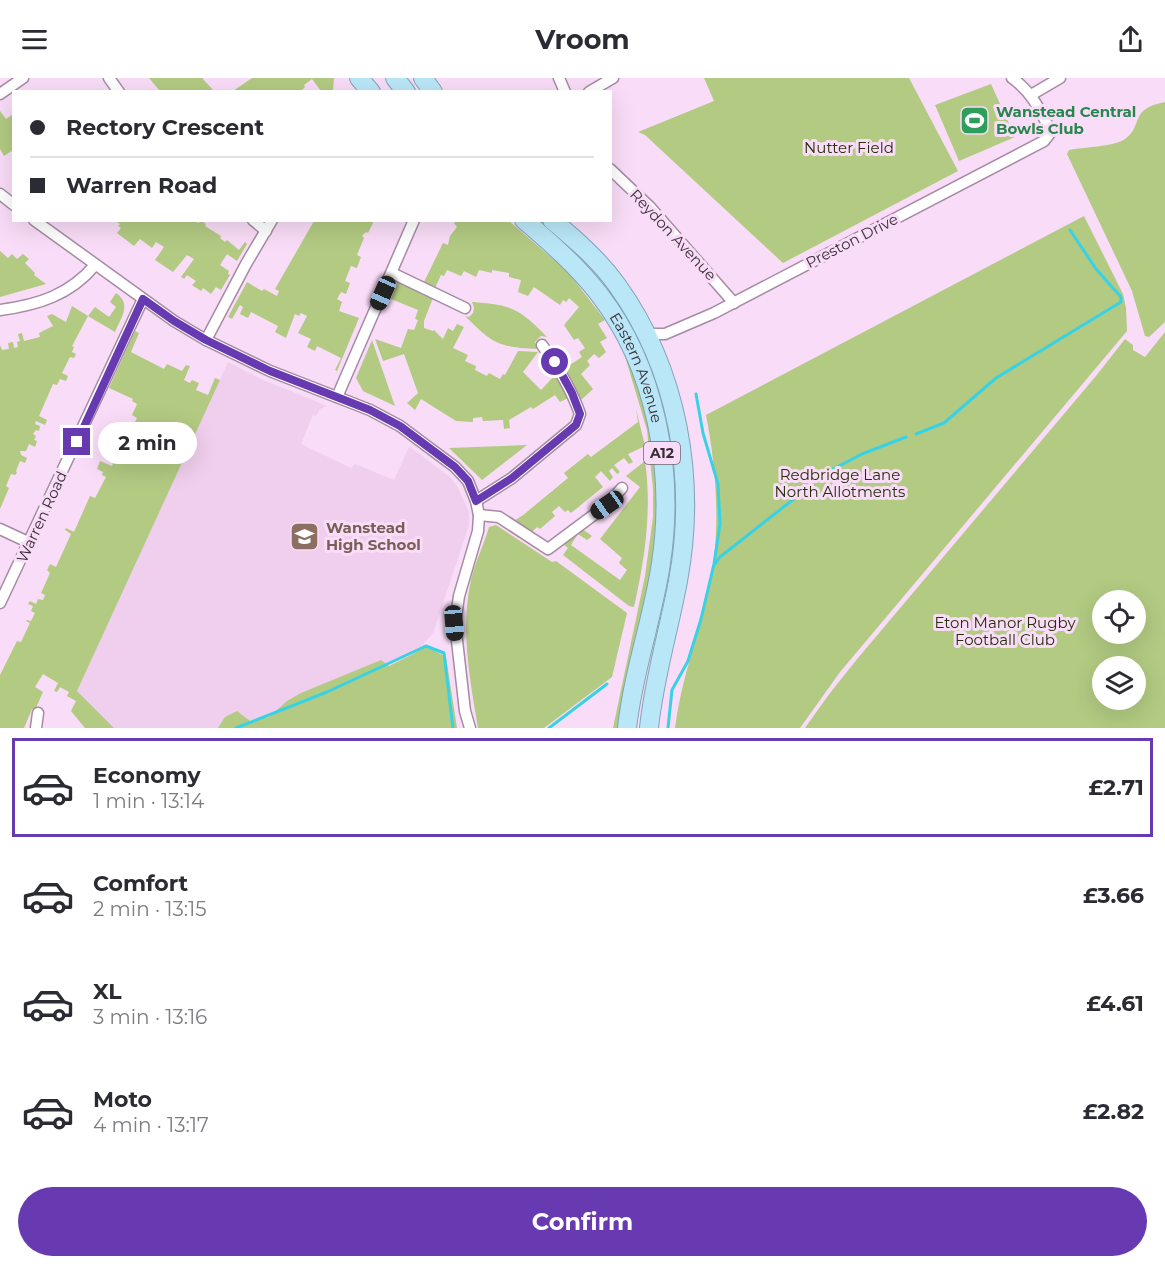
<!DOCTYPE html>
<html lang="en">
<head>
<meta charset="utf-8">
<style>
	:root { --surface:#fff; --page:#f7f7f7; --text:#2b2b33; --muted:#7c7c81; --line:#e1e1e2; --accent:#673ab2 }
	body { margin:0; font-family:Montserrat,sans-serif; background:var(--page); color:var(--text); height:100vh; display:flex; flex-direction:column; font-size:22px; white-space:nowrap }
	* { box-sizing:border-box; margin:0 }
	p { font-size:20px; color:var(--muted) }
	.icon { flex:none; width:33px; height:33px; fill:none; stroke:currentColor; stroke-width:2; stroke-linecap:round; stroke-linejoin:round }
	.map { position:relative; height:650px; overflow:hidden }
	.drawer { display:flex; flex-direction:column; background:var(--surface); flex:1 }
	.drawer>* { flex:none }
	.guide { position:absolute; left:12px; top:12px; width:600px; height:132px; border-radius:0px; box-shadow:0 6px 24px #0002; display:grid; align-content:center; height:132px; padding:0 18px; background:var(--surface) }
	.tools { position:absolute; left:1092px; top:512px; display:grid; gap:12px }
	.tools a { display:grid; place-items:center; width:54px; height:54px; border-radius:50%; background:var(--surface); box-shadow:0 6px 24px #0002; font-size:30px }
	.end { position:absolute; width:27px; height:27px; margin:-14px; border:8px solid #673ab2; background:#fff; box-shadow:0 0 0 3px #fff }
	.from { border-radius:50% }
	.bubble { position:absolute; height:42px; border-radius:21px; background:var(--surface); box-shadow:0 6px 24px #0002; font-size:20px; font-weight:700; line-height:42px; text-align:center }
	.car { position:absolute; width:18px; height:36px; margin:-18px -9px; border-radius:8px; box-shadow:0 0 4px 2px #0007; background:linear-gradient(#222 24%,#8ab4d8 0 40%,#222 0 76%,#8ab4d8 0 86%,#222 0) }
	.guide b { display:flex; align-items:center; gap:21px; height:57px; font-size:22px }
	.guide b+b { border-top:2px solid var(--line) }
	.guide i { width:15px; height:15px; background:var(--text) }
	ul { padding:10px 0 0; list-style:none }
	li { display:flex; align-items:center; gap:18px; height:99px; margin:0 12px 9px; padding:0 6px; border:3px solid transparent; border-radius:0px }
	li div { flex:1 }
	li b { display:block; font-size:22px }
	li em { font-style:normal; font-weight:700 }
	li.active { border-color:var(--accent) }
	li>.icon { width:54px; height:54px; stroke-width:1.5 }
	.action { display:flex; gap:12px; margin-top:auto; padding:12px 18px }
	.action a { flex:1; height:69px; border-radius:36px; background:var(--accent); color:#fff; font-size:24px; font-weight:700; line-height:69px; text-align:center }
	header { display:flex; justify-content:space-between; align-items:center; height:78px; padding:0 18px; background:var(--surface); font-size:27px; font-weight:700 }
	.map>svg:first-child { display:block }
	.built { fill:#f0ceed }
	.green { fill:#b2ca82; fill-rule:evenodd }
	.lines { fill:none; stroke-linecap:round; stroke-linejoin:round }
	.stream { stroke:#38d2e6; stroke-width:3 }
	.minor-casing { stroke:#a68ba3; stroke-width:13 }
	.trunk-casing { stroke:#82a3b4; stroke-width:20 }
	.minor { stroke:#fff; stroke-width:10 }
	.trunk { stroke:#bae7f8; stroke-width:18 }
	.route { stroke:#673ab2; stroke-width:8 }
	.labels { text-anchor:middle; stroke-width:6; stroke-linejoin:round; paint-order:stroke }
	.shield { fill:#f9dcf7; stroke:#736372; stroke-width:1.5 }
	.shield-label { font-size:14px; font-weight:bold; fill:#3a2f39 }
	.leisure-label { font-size:15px; font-weight:bold; fill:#27864d; stroke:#f9dcf7; text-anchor:start }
	.park-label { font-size:15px; fill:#253008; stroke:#f9dcf7 }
	.street-label { font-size:15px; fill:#3a2f39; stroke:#f9dcf7 }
	.education-label { font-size:15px; font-weight:bold; fill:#785e54; stroke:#f9dcf7; text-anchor:start }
</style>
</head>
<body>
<header><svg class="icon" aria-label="menu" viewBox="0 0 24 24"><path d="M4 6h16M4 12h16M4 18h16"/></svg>Vroom<svg class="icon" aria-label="share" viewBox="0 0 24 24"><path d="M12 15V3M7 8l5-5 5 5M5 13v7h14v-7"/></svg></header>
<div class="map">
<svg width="1165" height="650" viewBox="0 0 1165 650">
	<rect width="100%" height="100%" fill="#f9dcf7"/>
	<polygon class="built" points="228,284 259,300 327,328 320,331 316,338 313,337 301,366 351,390 355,386 394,402 409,369 421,377 451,400 457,408 469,434 469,447 433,555 415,575 254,650 114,650 77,613"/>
	<g class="green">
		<polygon points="149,0 202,0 214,13 160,13"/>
		<polygon points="252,0 334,0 333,13 321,13 312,1 304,7 305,9 301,13 233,13"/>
		<polygon points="704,0 909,0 958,93 783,185 645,57 638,54 714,23"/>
		<polygon points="991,6 1015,59 959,83 935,27"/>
		<path d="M1165,24v220l-16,15 -4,-1 -13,-45 -65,-137 2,-4c15,-3 44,-3 56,-11 19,-13 3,-30 40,-37z"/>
		<polygon points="0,33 6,41 13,36 13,72 4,78 0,71"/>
		<path d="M1084,138l39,78 3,14 1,23 -287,341 -40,56h-125c6,-48 23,-92 34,-139 12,-57 8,-117 -3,-174z"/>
		<polygon points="195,143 198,145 202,143 206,146 205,148 221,158 220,160 225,164 227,162 239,172 245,164 247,166 237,183 227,176 220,187 229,193 228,196 230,197 221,212 216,209 211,216 203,210 201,213 192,207 196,203 187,197 184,201 181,199 194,181 187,177 173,194 155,182 164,169 156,164 152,170 140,161 134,168 117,155 121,150 118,148 120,146 115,143"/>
		<polygon points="314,143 374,143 368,155 366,154 362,158 364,160 357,177 361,179 357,190 351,188 345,203 350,205 346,216 341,214 337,221 342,224 339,233 359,240 337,293 335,292 341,280 317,268 315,273 307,269 311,261 298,255 307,238 301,235 299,238 295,236 286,260 275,254 278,248 251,234 248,240 240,236 243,229 240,227 232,241 228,239 247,204 262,213 264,211 277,218 279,213 275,211"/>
		<polygon points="456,143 509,143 568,194 605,242 598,246 607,260 600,264 606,274 599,280 594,276 587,283 590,287 581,296 593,311 581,322 565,290 582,279 579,274 585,270 578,260 574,262 564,247 579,229 569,220 566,224 563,222 560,227 534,209 528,218 518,214 521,202 509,199 509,195 492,192 492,195 479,192 476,199 464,193 461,198 447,192 444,198 441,197 435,210 424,204 443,165 448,167 450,158 457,149 454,145"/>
		<polygon points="0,173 8,180 12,176 17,181 23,176 29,181 25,185 35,195 34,197 46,206 0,219"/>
		<polygon points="398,204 433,220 424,243 424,250 433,253 434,252 443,261 448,250 453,253 457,246 464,249 453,270 468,277 465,283 476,288 475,292 487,298 489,295 500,301 503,296 505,297 518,273 538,274 523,294 541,312 556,296 568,320 560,324 555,317 533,331 531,329 509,342 510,350 504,351 503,342 483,343 482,339 473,340 473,344 456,343 421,321 415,332 407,325 418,315 404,276 383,283 375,261 401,270 408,251 414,252 418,242 415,241 418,232 391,221"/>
		<path d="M116,215c16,11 5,25 -1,39l-27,-16 -16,30 2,1 -2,5 4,2 -2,4 -4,-1 -8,16 6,3 -2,5 -6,-2 -3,6 -4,-1 -14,32 8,4 -2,5 -9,-4 -1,3 5,2 -1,5 -3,-1 -3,4 3,2 -2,4 3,1 -2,6 -6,-3 -3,7h-6l1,4 6,3 -2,5 -5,-2 -4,10 1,2 -2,2 -4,-1 -5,12 3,2 -9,21v-164l2,5 7,-1 -1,-6 5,-1 1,6 4,-1 -1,-5 3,-1 -2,-7 4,-1 2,8 16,-4 -1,-4 14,-7 -6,-10 5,-2 14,8 6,-16 16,10 7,-9 14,10 7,-10 -6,-5z"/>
		<path d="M472,224c40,3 47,6 75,35l-6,-1 -6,6 3,7c-40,-2 -45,-5 -73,-33l4,1 4,-4 1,-5z"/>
		<polygon points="135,253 139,255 131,274 164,291 167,286 182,293 186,287 190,288 184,302 190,305 192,302 199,305 196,312 208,317 215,300 220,302 77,613 114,650 85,650 71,633 76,623 67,618 69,614 60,609 57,614 54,613 58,605 43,596 35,609 43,614 35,632 32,631 24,650 0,650 0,597 17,563 21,564 30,545 26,543 27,542 31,543 35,535 31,533 33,528 28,526 30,523 36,526 38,521 43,522 45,517 41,515 50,495 47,492 50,486 56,489 71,456 65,452 66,450 74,454 90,418 95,420 106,399 102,397 103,394 97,391 100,383 112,388 118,372 125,375 127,372 130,372 133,365 131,363 134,356 130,354 137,340 132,337 137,326 132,323 133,321 109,310"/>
		<path d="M1165,254v396h-360l25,-35 28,-35 238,-282 29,-37 8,6v5l12,7zM1102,522h34v33h-34zM1102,588h34v33h-34z"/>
		<polygon points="372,262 395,328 363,313 356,300"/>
		<polygon points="624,275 633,290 658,382 657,467 621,650 613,650 645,498 653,439 653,411 647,352"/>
		<polygon points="636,331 645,368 628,376 633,384 629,386 624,380 614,387 620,394 617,396 612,390 609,393 613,399 610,403 601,393 595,399 603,409 571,435 568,432 565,434 559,428 552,434 555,438 540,451 537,449 531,455 510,440 512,439 515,442 522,438 568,400 564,395 588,376 591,379 638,344"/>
		<polygon points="527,367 482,402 449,370"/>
		<path d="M645,383c7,49 0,97 -11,146l-5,-1 -66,-51 5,-7 -5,-4 18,-16 11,8 -5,4 -9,-6 -7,11 49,35 7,-10 -8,-7 3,-5 -22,-19 40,-52 -14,-11z"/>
		<path d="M496,447l56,37 4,-1 71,52 -15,64 -68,51h-66c-8,-48 -18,-99 -7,-148 4,-18 13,-35 18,-53z"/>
		<polygon points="424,567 446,579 457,650 218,650 225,639 237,633 250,643 269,639 287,623 301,615 381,582 389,588 415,575"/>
	</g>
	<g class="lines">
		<g class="stream">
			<polyline points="916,356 944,345 996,300 1121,224 1121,219 1096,191 1070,152"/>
			<polyline points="715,486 720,479 795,420 816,400 862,376 906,359"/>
			<polyline points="236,650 327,614 426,568 444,575 453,650"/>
			<polyline points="549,650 607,606"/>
			<polyline points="668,650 672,612 688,583 701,541 714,486 720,446 718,406 703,355 696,316"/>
		</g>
		<defs>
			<g id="minor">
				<polyline points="109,0 119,14"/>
				<polyline points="559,0 565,14"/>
				<polyline points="589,14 613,0"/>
				<polyline points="0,16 23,0"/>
				<polyline points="1031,17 1060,0"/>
				<polyline points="610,91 650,129 734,225"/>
				<polyline points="0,116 14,127"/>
				<polyline points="34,142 174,243 206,262 270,293 370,332 400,348 455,389 468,403 476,423 479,437 478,453 459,518 455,545 465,633 470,650"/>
				<polyline points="253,142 266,153"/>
				<polyline points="392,195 465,230"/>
				<path d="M0,232c38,-5 70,-15 95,-45"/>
				<path d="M647,256h18l49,-21 330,-172 7,-9c-11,-22 -19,-40 -39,-54"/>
				<polyline points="206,262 246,186 272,142"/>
				<polyline points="337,319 414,142"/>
				<path d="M476,423l36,-23 64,-53 4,-11c-9,-26 -22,-47 -38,-69"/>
				<polyline points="479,437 499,439 548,471 607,427 622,410"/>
				<polyline points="0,451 30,465"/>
				<polyline points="0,525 143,221"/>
				<polyline points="36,650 38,635"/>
			</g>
			<g id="trunk">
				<polyline points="359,0 371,14"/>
				<polyline points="395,0 406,14"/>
				<polyline points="423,0 433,14"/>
				<path id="s1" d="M524,142c27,23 53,46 75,74 57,74 76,177 62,269 -8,55 -28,109 -34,165"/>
				<path d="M552,142c24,20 47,40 65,65 61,85 80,194 61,296 -9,49 -24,97 -29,147"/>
			</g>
		</defs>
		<use href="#minor" class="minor-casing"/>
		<use href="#trunk" class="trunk-casing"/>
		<use href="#minor" class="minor"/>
		<use href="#trunk" class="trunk"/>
	</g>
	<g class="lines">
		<polyline class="route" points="77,364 143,221 174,243 206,262 270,293 370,332 400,348 455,389 468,403 476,423 512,400 576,347 580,336 572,315 555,284"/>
	</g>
	<defs>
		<symbol id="stadium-square" viewBox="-11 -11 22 22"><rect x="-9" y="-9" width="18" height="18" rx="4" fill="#2e9e5b" stroke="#f9dcf7"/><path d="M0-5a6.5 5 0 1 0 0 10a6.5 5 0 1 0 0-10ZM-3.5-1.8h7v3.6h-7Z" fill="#fff"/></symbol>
		<symbol id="school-square" viewBox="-11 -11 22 22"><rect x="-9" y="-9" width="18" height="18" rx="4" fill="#8d6e63" stroke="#f9dcf7"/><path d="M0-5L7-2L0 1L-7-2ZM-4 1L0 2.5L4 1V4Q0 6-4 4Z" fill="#fff"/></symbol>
	</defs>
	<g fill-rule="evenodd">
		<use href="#stadium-square" x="958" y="26" width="33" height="33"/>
		<use href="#school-square" x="288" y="442" width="33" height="33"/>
	</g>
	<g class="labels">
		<rect class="shield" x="644" y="364" width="36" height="22" rx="4.5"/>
		<g class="shield-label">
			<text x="662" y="380">A12</text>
		</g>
		<g class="leisure-label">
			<text x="996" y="39">Wanstead Central<tspan x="996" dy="17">Bowls Club</tspan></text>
		</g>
		<g class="park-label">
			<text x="849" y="75">Nutter Field</text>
			<text x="840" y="402">Redbridge Lane<tspan x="840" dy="17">North Allotments</tspan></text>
			<text x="1005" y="550">Eton Manor Rugby<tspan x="1005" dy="17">Football Club</tspan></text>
		</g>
		<g class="street-label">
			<text transform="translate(673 157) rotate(47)" y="5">Reydon Avenue</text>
			<text transform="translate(852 163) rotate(-27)" y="5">Preston Drive</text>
			<text dy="5" stroke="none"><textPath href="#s1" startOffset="189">Eastern Avenue</textPath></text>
			<text transform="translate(42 439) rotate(-65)" y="5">Warren Road</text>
		</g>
		<g class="education-label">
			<text x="326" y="455">Wanstead<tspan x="326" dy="17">High School</tspan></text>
		</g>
	</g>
</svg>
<div class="tools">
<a><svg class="icon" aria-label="locate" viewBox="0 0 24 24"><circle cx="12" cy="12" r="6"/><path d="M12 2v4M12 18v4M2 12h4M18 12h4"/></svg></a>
<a><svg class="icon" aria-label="layers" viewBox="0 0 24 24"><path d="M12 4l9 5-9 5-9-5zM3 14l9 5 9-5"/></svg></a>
</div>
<i class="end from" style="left:555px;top:284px"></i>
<i class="end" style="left:77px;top:364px"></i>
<div class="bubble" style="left:98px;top:344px;width:99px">2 min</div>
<i class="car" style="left:383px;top:215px;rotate:204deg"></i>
<i class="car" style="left:607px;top:427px;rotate:235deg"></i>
<i class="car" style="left:454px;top:545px;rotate:175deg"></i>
<div class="guide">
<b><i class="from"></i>Rectory Crescent</b>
<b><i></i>Warren Road</b>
</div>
</div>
<section class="drawer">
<ul>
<li class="active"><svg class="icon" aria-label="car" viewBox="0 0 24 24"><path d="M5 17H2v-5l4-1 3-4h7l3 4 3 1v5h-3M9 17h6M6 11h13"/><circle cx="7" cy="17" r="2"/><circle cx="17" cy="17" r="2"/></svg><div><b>Economy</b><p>1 min · 13:14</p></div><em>£2.71</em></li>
<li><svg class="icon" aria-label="car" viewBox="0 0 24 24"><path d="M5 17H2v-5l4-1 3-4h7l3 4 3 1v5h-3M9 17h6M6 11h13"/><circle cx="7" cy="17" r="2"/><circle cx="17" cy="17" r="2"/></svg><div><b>Comfort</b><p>2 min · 13:15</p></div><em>£3.66</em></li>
<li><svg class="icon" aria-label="car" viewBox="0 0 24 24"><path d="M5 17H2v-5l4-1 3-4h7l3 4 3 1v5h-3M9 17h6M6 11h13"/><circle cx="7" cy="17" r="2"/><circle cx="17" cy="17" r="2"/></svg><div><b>XL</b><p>3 min · 13:16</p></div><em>£4.61</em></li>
<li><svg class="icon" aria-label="car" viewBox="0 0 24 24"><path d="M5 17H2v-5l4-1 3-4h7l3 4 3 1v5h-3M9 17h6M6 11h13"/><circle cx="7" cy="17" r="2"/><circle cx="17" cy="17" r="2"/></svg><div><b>Moto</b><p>4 min · 13:17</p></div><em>£2.82</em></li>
</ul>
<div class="action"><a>Confirm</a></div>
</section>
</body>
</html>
